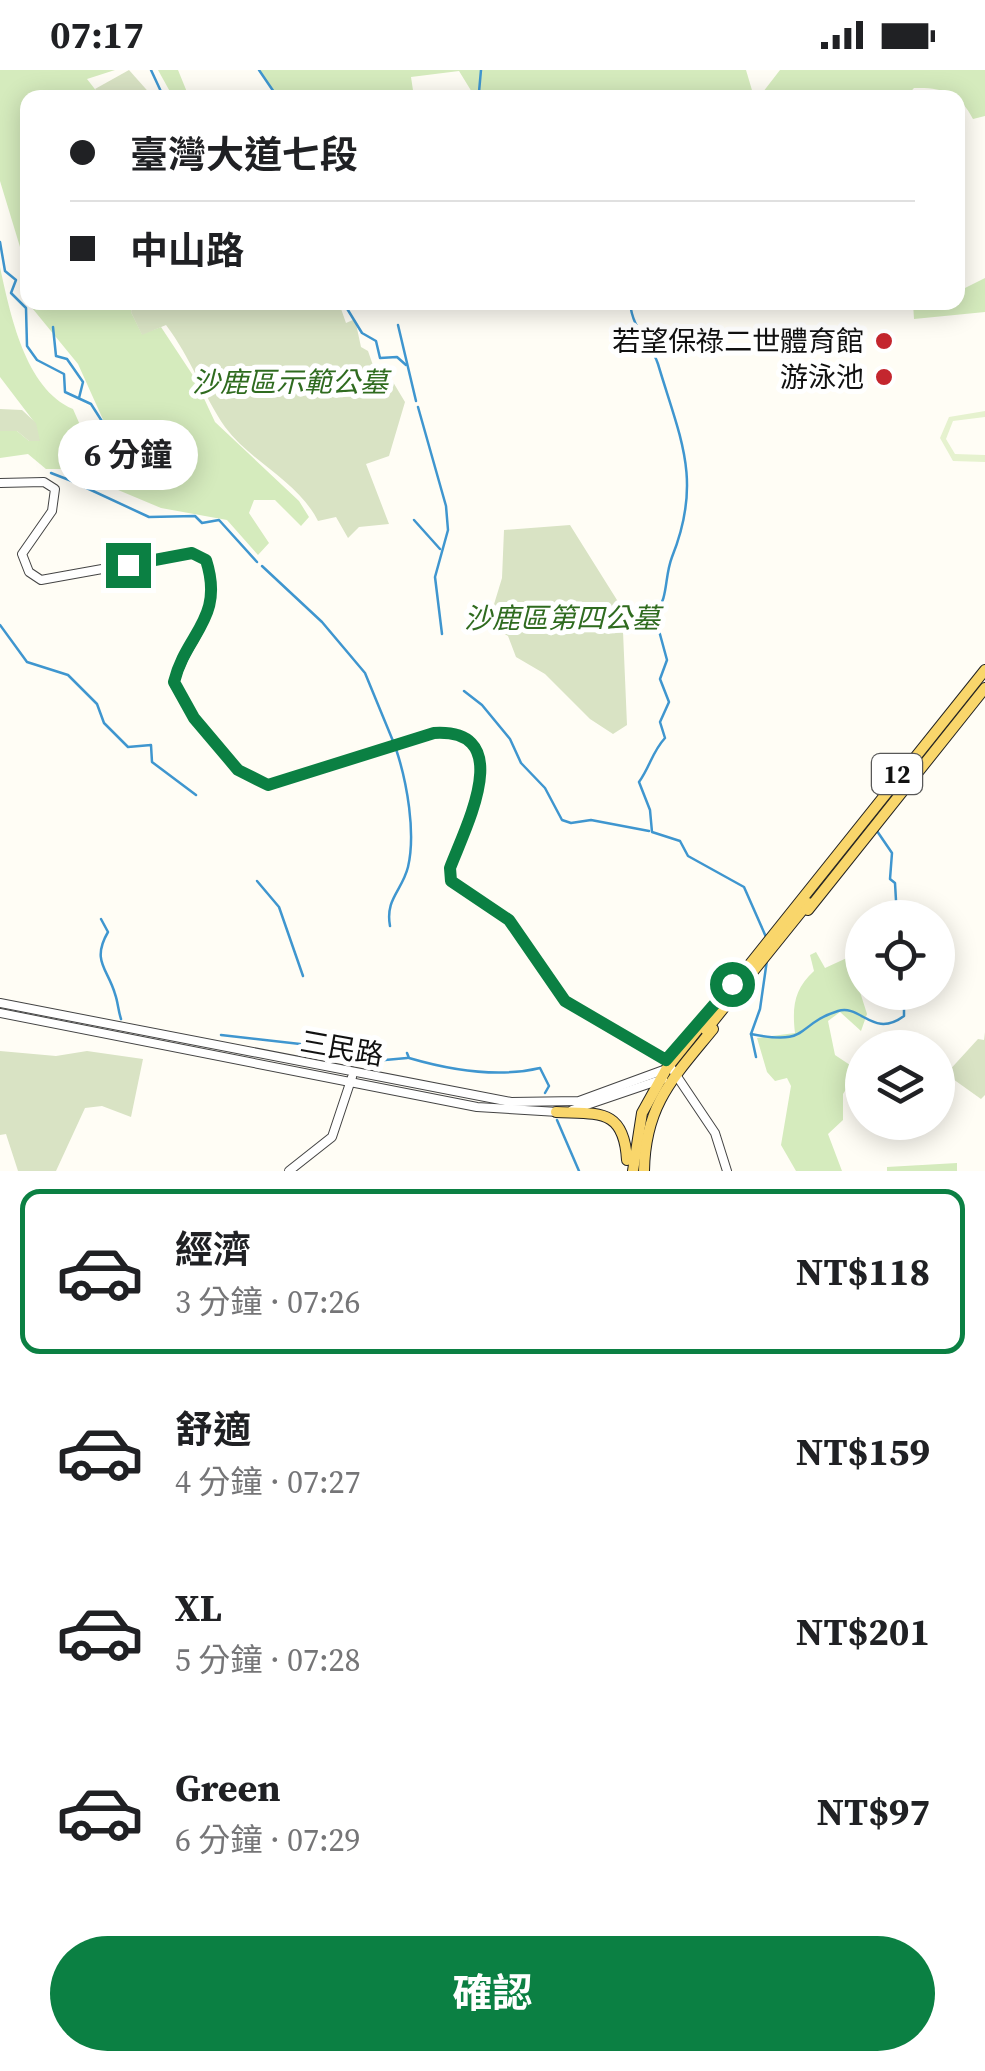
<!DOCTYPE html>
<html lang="zh-TW">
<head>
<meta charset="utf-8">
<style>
	:root { --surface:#fff; --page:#f6f6f6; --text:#202124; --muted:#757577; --line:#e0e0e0; --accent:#0b8043 }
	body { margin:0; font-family:"Source Serif 4","Noto Sans TC",serif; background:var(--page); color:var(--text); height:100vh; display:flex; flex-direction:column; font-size:38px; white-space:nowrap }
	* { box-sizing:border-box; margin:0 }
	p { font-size:32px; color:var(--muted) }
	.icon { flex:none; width:55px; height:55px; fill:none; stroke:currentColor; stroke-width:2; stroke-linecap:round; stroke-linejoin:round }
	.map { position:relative; height:1101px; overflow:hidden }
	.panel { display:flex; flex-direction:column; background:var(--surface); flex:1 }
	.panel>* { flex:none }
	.guide { position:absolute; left:20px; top:20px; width:945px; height:220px; border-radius:20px; box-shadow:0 5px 25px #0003; display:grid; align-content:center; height:220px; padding:0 50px; background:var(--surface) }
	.buttons { position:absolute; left:845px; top:830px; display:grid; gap:20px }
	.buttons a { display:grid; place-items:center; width:110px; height:110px; border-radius:50%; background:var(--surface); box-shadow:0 5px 25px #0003; font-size:50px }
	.end { position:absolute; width:45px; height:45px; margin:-22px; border:12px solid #0b8043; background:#fff; box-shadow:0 0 0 5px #fff }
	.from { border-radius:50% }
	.bubble { position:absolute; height:70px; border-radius:35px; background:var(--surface); box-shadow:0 5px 25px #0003; font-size:32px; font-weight:700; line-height:70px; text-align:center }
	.guide b { display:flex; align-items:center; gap:35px; height:95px; font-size:38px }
	.guide b+b { border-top:2px solid var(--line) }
	.guide i { width:25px; height:25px; background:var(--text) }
	ul { padding:18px 0 0; list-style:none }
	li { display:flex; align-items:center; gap:30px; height:165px; margin:0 20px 15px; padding:0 30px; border:5px solid transparent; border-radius:20px }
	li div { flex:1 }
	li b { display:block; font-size:38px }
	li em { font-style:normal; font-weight:700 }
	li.on { border-color:var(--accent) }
	li>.icon { width:90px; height:90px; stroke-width:1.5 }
	.button { display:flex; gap:20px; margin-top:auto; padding:20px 50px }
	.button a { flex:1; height:115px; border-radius:60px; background:var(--accent); color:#fff; font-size:40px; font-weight:700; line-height:115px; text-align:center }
	.status { display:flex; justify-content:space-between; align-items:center; height:70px; padding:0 50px; background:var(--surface); direction:ltr }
	.status svg { height:28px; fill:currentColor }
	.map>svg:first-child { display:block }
	.green { fill:#d5ebbd }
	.cemetery { fill:#d9e3c4 }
	.pitch { fill:#e6f2cf }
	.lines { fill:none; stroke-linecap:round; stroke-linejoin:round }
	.stream { stroke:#3f96cf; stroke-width:2.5 }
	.tertiary-casing { stroke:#444; stroke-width:10 }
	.primary-casing { stroke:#222; stroke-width:12 }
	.tertiary { stroke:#fff; stroke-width:8 }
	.primary { stroke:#f9d66b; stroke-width:10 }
	.route { stroke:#0b8043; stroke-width:12 }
	.poi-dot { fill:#c4262e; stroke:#fff; stroke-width:4 }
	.labels { text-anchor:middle; stroke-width:10; stroke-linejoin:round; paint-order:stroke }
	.shield { fill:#fff; stroke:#585858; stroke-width:2.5 }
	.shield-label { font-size:25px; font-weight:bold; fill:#111 }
	.poi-label { font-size:28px; fill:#111; stroke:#fff; text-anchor:end }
	.park-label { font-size:28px; font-style:italic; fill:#2f6b1f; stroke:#fff }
	.street-label { font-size:28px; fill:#111; stroke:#fff }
</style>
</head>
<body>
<div class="status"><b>07:17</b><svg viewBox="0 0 49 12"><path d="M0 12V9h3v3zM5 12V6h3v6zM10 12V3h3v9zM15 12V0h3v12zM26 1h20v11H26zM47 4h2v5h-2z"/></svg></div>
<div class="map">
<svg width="985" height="1101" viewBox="0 0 985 1101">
	<rect width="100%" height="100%" fill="#fffdf5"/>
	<g class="green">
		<polygon points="0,0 115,0 87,9 101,27 28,28 27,200 0,111"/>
		<polygon points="158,0 178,0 189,27 173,27"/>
		<polygon points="259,0 746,0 754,27 475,27 459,1 411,7 414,27 276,27"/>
		<path d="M780,0h205v46l-12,3c-13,-26 -31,-32 -59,-31l-8,9h-142l-1,-5z"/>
		<path d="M0,197c10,46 25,122 73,142l14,32 -17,28h-24l-18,-15 -28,4v-27h17l12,10 6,-18 -35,-46z"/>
		<polygon points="985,208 985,242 914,249 913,233 958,232 958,215 961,220"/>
		<polygon points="28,233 133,233 131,242 142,264 161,257 194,307 215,352 299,431 309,447 301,456 275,430 254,430 249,443 269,473 258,485 227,450 161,438 80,404 110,365 78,294"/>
		<path d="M816,882l9,16 24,-11 18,57 -6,17 -21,-19 -12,9 7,34 15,10 4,12 -11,17v26l-15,14 14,37h-46l-15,-26 10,-59 -4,-8 -12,3 -8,-9 -10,-34 38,-5c-3,-26 -1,-44 19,-62l-4,-16z"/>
		<polygon points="957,1093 957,1101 887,1101 887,1097"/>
	</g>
	<g class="cemetery">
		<polygon points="129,0 153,27 101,27 95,19"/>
		<path d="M133,233h206l7,20 9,-4 6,28 7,4 8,23 11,-2 18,30 -16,54 -23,8 23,60 -30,3 -11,11 -12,-21 -18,4c-20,-40 -66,-58 -93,-94 -22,-32 -34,-69 -59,-102l-24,10 -11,-23z"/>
		<polygon points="0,339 22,340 36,353 40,371 29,371 17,361 0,361"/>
		<polygon points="570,455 622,538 627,655 613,664 590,649 545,604 516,587 508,566 488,554 502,508 504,460"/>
		<polygon points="985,962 985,1025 981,1029 946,1004 978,969 984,970"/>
		<polygon points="0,981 56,986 87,981 143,989 131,1047 102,1036 85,1038 56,1101 18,1101 6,1064 0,1065"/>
	</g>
	<polygon class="pitch" points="985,341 985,347 953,351 946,369 955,384 985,385 985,392 953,391 940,368 949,347"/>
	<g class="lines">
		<g class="stream">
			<polyline points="151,0 164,28"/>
			<polyline points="259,0 278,28"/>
			<polyline points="481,0 479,22 484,28"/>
			<polyline points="0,172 5,201 16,210 11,223 26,238 27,276 37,290 64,304 65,322 91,334 105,356 101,371 82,388 78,414 149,447 195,446 202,453 219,450 257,492"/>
			<polyline points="343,232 362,263 376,271 380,288 397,287 406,295"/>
			<path d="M630,232c2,28 21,40 28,62 22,74 45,116 14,193 -8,21 -3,39 -17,59l12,44 -7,19 9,23 -9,20 5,16c-13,14 -15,29 -26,44l11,28 2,22 28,9 8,15 56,31 22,50"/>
			<polyline points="398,255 416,331"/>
			<polyline points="53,257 56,286 67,289 83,312 79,328"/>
			<polyline points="418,337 446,436 448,460 435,507 442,564"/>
			<polyline points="51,403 77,413"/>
			<polyline points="414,450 440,479"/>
			<polyline points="262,496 322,552 365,603 393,671"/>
			<polyline points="0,555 27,592 68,605 97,634 104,653 128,677 151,675 152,692 196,725"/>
			<polyline points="464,621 482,635 510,669 521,693 545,718 562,750 571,753 591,750 649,761"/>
			<polyline points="877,761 892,783 890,809 895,813 897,848"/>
			<polyline points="257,811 279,837 303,906"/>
			<path d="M101,849l7,13c-17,29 0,37 7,62 3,8 3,16 6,25"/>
			<path d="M390,856c-5,-27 12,-35 18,-59 8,-34 -1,-85 -12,-118"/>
			<polyline points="751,964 760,939 767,890"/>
			<polyline points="221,965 309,975 322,969"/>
			<path d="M407,983l2,5c41,12 89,20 131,10l9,18 -4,7"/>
			<path d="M756,987l-5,-23c61,12 43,-9 87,-23 23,-7 35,28 66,5v-24"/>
			<polyline points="374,991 407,988"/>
			<polyline points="557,1050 579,1101"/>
		</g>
		<defs>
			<g id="tertiary">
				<path d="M0,413l44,-1 11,7 -3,22 -30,43 7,18 12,8 150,-27 15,7c19,59 -19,73 -32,123l20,35 44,52 30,15 165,-52c86,-6 31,95 17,135l1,13 58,39 56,81 101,59 49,73 12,38"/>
				<polyline points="0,933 511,1032 579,1031 669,998"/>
				<polyline points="0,943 477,1037 558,1042"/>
				<polyline points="572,1040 663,1009"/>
				<polyline points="289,1101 332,1067 352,1007"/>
			</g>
			<g id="primary">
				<polyline points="808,840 985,618"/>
				<polyline points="706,960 808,833"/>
				<path d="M556,1042c43,2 68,-4 71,48"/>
				<polyline points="633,1101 642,1043 667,998 985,600"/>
				<path d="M644,1101c1,-66 29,-93 69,-142"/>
			</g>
		</defs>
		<use href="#tertiary" class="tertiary-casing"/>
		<use href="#primary" class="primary-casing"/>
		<use href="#tertiary" class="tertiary"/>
		<use href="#primary" class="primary"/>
	</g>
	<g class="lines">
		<path class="route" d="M128,495l64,-12 14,7c19,59 -20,73 -32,122l20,36 44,52 30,15 166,-52c84,-5 31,95 16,135l1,13 58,39 56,81 101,59 66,-76"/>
	</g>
	<g class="poi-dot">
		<circle cx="884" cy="271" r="10"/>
		<circle cx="884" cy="307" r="10"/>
	</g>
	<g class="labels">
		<rect class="shield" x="872" y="684" width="50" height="40" rx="8"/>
		<g class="shield-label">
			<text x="897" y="713">12</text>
		</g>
		<g class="poi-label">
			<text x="864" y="281">若望保祿二世體育館</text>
			<text x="864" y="317">游泳池</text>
		</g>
		<g class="park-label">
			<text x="290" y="322">沙鹿區示範公墓</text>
			<text x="562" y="558">沙鹿區第四公墓</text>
		</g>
		<g class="street-label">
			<text transform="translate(342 978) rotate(10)" y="10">三民路</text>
		</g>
	</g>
</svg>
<div class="buttons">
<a><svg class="icon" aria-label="locate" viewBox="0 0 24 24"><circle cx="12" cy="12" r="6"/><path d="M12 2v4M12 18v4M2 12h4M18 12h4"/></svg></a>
<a><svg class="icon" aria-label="layers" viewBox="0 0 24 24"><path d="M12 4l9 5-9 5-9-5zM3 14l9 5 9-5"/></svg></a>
</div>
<i class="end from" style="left:732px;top:914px"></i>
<i class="end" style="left:128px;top:495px"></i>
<div class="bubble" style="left:58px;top:350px;width:140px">6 分鐘</div>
<div class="guide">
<b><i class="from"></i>臺灣大道七段</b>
<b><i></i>中山路</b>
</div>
</div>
<section class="panel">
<ul>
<li class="on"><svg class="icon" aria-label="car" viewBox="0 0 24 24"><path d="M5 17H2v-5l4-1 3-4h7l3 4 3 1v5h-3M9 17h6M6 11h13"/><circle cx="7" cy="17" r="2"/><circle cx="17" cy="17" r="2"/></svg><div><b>經濟</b><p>3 分鐘 · 07:26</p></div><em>NT$118</em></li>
<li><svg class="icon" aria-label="car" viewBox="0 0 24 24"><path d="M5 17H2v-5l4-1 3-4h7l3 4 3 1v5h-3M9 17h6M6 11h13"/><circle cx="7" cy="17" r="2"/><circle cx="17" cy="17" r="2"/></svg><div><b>舒適</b><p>4 分鐘 · 07:27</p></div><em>NT$159</em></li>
<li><svg class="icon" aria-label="car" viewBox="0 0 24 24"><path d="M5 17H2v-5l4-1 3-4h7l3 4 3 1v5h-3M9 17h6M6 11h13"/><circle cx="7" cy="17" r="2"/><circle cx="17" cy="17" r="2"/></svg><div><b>XL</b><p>5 分鐘 · 07:28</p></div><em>NT$201</em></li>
<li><svg class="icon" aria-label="car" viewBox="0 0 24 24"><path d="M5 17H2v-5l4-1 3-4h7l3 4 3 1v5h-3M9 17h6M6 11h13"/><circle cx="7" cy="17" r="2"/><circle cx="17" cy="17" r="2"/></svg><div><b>Green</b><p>6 分鐘 · 07:29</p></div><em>NT$97</em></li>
</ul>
<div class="button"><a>確認</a></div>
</section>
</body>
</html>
